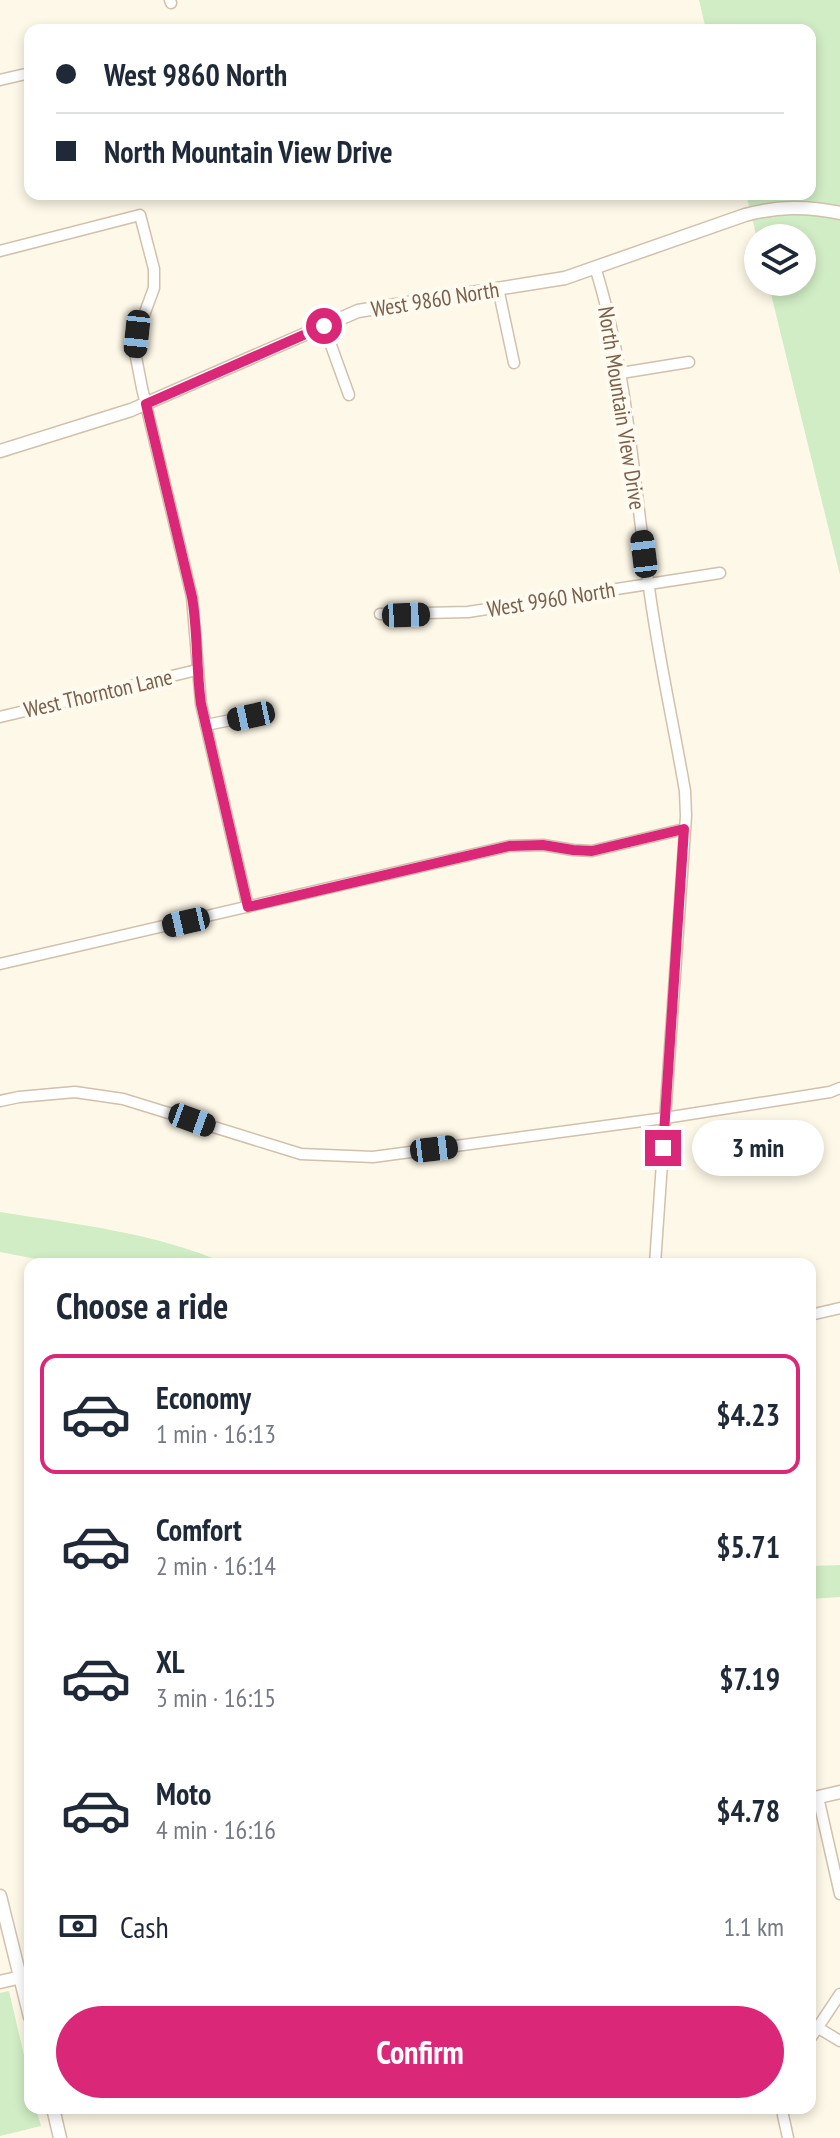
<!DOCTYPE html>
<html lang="en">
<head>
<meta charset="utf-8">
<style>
	:root { --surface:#fff; --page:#f6f6f7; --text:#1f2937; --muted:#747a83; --line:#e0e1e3; --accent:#db2777 }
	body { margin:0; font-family:"PT Sans Narrow",sans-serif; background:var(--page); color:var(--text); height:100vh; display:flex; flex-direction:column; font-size:30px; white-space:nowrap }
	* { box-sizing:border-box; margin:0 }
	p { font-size:26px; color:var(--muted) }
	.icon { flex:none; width:44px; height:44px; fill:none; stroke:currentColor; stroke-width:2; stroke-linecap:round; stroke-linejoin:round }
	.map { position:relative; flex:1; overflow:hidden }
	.sheet { position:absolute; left:24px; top:1258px; width:792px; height:856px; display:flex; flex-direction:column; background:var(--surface); border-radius:16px; box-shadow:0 4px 12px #0003 }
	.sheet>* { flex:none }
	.hud { position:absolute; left:24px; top:24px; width:792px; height:176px; border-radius:16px; box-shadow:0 4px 12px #0003; display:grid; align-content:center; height:176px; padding:0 32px; background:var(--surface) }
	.fabs { position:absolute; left:744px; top:224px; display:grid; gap:16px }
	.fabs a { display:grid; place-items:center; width:72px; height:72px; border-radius:50%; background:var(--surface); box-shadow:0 4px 12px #0003; font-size:40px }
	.end { position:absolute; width:36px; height:36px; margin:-18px; border:10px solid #db2777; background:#fff; box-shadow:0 0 0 4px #fff }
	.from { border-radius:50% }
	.bubble { position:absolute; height:56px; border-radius:28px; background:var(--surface); box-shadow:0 4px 12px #0003; font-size:26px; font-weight:800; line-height:56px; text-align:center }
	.car { position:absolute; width:24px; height:48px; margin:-24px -12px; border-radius:10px; box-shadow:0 0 6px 2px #0007; background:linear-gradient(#222 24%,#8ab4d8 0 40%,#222 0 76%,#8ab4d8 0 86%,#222 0) }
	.hud b { display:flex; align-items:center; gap:28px; height:76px; font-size:30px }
	.hud b+b { border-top:2px solid var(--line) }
	.hud i { width:20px; height:20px; background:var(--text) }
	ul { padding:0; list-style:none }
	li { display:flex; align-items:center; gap:24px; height:120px; margin:0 16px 12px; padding:0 16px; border:4px solid transparent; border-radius:16px }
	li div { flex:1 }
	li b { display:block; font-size:30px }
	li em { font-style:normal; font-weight:800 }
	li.current { border-color:var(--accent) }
	li>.icon { width:72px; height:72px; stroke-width:1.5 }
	h2 { padding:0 32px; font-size:36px; line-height:96px }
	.pay { display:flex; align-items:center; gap:20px; height:88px; padding:0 32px; font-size:30px }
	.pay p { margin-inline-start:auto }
	.action { display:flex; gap:16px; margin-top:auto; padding:16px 32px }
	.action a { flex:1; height:92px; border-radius:48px; background:var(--accent); color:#fff; font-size:32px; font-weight:800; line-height:92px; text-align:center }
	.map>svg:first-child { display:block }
	.green { fill:#d1edc5 }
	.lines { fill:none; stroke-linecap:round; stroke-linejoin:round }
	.minor-casing { stroke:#d1c0ac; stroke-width:13 }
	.tertiary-casing { stroke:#d1c0ac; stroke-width:15 }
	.minor { stroke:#fff; stroke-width:10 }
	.tertiary { stroke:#fff; stroke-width:12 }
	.route { stroke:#db2777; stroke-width:10 }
	.labels { text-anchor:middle; stroke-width:8; stroke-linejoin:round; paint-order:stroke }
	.street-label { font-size:22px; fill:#7a604a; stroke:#fffbf0 }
</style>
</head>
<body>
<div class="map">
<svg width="840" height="2138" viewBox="0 0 840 2138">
	<rect width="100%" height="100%" fill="#fef8e8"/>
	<g class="green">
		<polygon points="699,0 840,0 840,575 768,282 802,282 802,238 758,238 758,242 746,194 810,194 810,30 706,30"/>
		<path d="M0,1212c75,12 157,21 227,52h-165l-62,-12z"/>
		<polygon points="840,1565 840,1597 810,1599 810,1566"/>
		<polygon points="9,1991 30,2081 30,2108 36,2108 41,2126 0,2136 0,1993"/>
	</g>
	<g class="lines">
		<defs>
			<g id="minor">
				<polyline points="170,0 171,3"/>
				<polyline points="0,80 30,73"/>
				<polyline points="0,251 140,215 154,269 154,288 137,334 135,352 142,388 192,597 201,704 248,907"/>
				<path d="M595,267c32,102 38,209 53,313 9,71 25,141 37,211l1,25 -31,448"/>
				<polyline points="498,288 514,363"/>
				<polyline points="324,326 349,395"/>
				<polyline points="621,373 689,362"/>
				<polyline points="380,614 468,612 720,573"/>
				<polyline points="0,717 197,670"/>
				<polyline points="206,725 251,716"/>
				<polyline points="0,964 509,846 543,845 573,850 592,851 684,829"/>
				<polyline points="0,1101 19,1097 75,1092 123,1099 301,1154 373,1157 665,1118 830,1092 840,1088"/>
				<polyline points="810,1315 840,1308"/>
				<polyline points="818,1797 840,1894"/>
				<polyline points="810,2023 840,2041"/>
				<polyline points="810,2039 840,1994"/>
				<polyline points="784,2108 783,2115 788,2138"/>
			</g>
			<g id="tertiary">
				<path d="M0,451l131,-41 227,-99 207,-33 180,-63c33,-9 62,-9 95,-2"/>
				<polyline points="810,1799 840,1792"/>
				<polyline points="0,1896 30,2017"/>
				<polyline points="0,1982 30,1975"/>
				<polyline points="53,2108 60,2138"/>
			</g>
		</defs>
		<use href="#minor" class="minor-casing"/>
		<use href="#tertiary" class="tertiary-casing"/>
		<use href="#minor" class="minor"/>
		<use href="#tertiary" class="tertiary"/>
	</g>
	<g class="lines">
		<path class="route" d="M324,326l-178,78 46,193c6,35 4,71 9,107l47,203 261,-61 34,-1 30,5 19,1 92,-22 -21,319"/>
	</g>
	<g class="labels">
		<g class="street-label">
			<text transform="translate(435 299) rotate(-9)" y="8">West 9860 North</text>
			<text transform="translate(622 408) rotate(81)" y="8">North Mountain View Drive</text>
			<text transform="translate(551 599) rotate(-9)" y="8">West 9960 North</text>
			<text transform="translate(98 693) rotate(-13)" y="8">West Thornton Lane</text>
		</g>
	</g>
</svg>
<div class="fabs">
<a><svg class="icon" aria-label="layers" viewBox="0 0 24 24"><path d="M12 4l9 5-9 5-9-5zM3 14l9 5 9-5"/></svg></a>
</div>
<i class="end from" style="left:324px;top:326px"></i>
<i class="end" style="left:663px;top:1148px"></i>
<div class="bubble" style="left:692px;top:1120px;width:132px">3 min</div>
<i class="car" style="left:137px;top:334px;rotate:186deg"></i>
<i class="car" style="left:644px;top:554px;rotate:353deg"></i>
<i class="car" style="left:406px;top:615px;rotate:88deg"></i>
<i class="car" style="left:251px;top:716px;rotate:258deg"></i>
<i class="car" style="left:186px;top:922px;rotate:257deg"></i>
<i class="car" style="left:192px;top:1120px;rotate:110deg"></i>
<i class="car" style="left:434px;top:1149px;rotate:83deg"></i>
<div class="hud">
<b><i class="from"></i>West 9860 North</b>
<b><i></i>North Mountain View Drive</b>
</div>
<section class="sheet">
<h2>Choose a ride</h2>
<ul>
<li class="current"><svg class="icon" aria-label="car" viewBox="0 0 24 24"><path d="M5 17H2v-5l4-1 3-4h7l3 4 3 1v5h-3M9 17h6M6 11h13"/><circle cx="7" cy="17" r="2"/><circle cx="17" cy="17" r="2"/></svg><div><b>Economy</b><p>1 min · 16:13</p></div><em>$4.23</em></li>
<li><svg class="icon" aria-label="car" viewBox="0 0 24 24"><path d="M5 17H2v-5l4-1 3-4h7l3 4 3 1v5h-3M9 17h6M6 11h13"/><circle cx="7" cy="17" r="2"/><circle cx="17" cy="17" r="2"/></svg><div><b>Comfort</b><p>2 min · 16:14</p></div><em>$5.71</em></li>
<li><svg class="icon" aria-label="car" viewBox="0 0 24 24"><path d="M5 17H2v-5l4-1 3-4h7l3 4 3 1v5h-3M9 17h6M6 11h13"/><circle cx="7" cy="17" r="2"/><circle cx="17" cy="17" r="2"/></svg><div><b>XL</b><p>3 min · 16:15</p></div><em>$7.19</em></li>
<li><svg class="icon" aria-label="car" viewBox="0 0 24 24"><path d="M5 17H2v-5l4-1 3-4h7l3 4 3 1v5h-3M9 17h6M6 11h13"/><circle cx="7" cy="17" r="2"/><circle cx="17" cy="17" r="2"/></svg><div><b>Moto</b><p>4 min · 16:16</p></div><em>$4.78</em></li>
</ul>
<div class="pay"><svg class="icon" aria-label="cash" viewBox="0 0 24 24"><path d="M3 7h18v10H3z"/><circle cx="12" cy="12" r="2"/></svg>Cash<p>1.1 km</p></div>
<div class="action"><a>Confirm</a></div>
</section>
</div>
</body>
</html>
